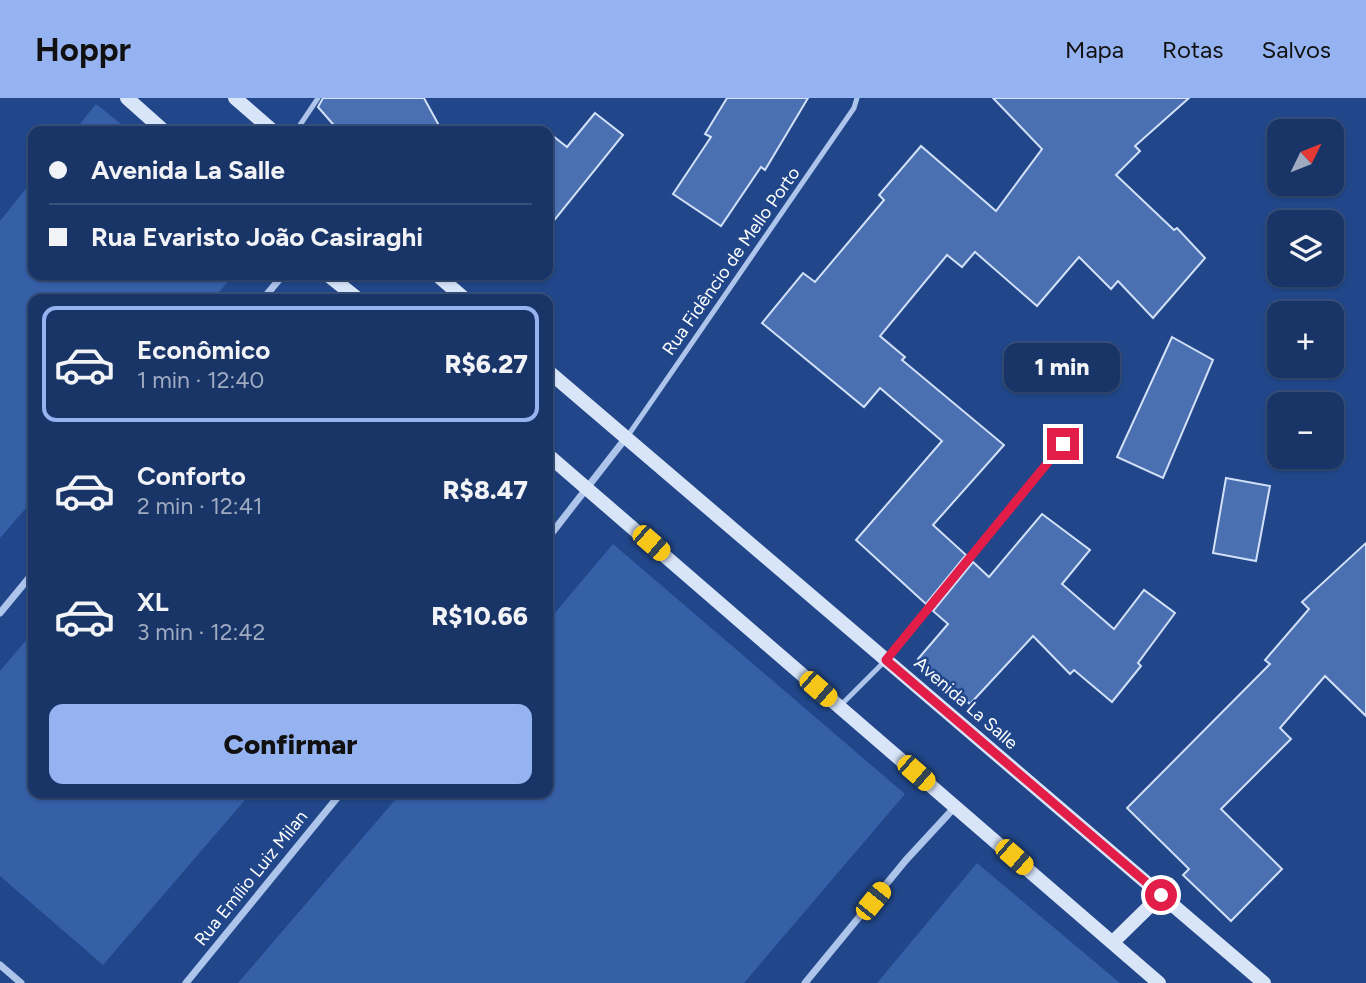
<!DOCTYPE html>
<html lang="pt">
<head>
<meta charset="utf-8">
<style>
	:root { --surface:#193568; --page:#264071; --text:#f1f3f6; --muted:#9fabc0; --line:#37507c; --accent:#95b2f1 }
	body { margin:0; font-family:Figtree,sans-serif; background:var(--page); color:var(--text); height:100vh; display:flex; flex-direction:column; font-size:26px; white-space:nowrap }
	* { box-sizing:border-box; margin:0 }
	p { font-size:23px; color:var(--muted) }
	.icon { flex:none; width:38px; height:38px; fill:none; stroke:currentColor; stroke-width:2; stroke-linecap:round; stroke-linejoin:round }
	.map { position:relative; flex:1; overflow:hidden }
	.drawer { position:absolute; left:28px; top:196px; width:525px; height:504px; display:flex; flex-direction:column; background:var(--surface); border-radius:14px; box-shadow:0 2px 5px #0004,0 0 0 2px var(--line) }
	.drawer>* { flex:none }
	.banner { position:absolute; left:28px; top:28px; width:525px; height:154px; border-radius:14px; box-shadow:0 2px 5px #0004,0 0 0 2px var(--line); display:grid; align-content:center; height:154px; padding:0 21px; background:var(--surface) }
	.needle { width:46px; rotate:47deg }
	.buttons { position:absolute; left:1267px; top:21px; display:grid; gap:14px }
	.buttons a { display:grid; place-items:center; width:77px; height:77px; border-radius:14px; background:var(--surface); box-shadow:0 2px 5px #0004,0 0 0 2px var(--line); font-size:35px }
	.end { position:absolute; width:32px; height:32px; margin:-16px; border:9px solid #e11d48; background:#fff; box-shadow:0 0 0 4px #fff }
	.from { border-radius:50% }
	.bubble { position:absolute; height:49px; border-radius:14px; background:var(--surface); box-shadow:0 2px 5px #0004,0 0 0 2px var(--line); font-size:23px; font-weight:800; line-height:49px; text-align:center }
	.car { position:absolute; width:21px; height:42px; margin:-21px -10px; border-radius:9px; box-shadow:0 0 5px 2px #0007; background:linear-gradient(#f5c518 24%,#345 0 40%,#f5c518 0 76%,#345 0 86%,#f5c518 0) }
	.banner b { display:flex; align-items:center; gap:24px; height:66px; font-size:26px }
	.banner b+b { border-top:2px solid var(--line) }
	.banner i { width:18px; height:18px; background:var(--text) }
	ul { padding:12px 0 0; list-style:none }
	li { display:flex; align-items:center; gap:21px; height:116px; margin:0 14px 10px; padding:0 7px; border:4px solid transparent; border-radius:14px }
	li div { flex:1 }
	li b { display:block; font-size:26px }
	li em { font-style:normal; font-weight:800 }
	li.on { border-color:var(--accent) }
	li>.icon { width:63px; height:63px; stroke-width:1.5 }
	.action { display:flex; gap:14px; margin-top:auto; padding:14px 21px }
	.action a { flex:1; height:80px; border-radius:14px; background:var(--accent); color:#111; font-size:28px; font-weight:800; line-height:80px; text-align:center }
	header { display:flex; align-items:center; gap:42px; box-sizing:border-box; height:98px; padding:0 35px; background:var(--accent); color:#111 }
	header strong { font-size:33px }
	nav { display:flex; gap:38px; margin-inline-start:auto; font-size:24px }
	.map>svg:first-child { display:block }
	.green { fill:#355fa7 }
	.building { fill:#4a70b2; stroke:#d2e0f8; stroke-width:2 }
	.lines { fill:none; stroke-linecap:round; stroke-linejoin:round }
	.service { stroke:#adc4eb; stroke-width:5 }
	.minor { stroke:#adc4eb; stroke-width:7 }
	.secondary { stroke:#d8e4f8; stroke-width:14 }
	.route { stroke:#e11d48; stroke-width:9 }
	.labels { text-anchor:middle; stroke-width:5; stroke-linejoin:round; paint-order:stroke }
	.street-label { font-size:18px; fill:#fff; stroke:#21478a }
</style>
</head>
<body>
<header>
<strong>Hoppr</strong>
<nav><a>Mapa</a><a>Rotas</a><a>Salvos</a></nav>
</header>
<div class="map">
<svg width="1366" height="885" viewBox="0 0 1366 885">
	<rect width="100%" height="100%" fill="#21478a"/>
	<g class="green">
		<polygon points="96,6 130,33 74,33"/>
		<polygon points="33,82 33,177 234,177 213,201 33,201 33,402 0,440 0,123"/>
		<polygon points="613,446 905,696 744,885 238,885 401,695 548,695 548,523"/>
		<polygon points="33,534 33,695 251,695 103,867 0,778 0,573"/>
		<polygon points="977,765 1120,885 877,885"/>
	</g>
	<g class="building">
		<polygon points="323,0 424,0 442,33 339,33 318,9"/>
		<polygon points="727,0 808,0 765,72 761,69 721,128 673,96 711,39 705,36"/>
		<polygon points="993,0 1189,0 1135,48 1140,53 1116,77 1174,132 1177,130 1205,160 1153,220 1118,183 1111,191 1079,159 1037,208 975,154 962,169 947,157 880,238 905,259 902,262 1004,347 933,427 966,457 926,506 856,442 942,343 880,290 864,309 762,225 803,175 815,184 884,102 879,97 921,48 996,113 1042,51"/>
		<polygon points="595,15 623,37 548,130 548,34 567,49"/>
		<polygon points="1172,239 1213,262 1163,380 1117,359"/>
		<polygon points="1226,380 1270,388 1256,463 1213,455"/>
		<polygon points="1042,416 1090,452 1062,486 1114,531 1144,492 1175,515 1138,565 1141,568 1112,604 1074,572 1070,576 1033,538 970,606 918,561 948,526 933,513 973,464 989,479"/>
		<polygon points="1366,445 1366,618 1325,578 1280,630 1291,641 1221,711 1282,771 1231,823 1183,777 1189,771 1127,710 1270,566 1265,562 1309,511 1302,504"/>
	</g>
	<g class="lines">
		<g class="service">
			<polyline points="296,33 318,0"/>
			<polyline points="627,339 854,10 857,0"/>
			<polyline points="841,607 886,562 1064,346"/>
		</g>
		<g class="minor">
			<polyline points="263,201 283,177"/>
			<polyline points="548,440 625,341"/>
			<polyline points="0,515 33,475"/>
			<polyline points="0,867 21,885"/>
			<polyline points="186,885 341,695"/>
			<polyline points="805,885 906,762 955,709"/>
		</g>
		<g class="secondary">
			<polyline points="127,0 164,33"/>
			<polyline points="235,0 273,33"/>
			<polyline points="328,177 358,201"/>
			<polyline points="437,177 465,201"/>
			<polyline points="548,273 1264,885"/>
			<polyline points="548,357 1159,885"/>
			<polyline points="1113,844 1161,797"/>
		</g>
	</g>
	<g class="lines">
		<polyline class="route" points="1063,346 886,562 1161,797"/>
	</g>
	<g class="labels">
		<g class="street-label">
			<text transform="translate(731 163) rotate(-55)" y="6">Rua Fidêncio de Mello Porto</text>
			<text transform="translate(966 605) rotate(41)" y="6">Avenida La Salle</text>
			<text transform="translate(251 780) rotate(-51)" y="6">Rua Emílio Luiz Milan</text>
		</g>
	</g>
</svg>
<div class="buttons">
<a><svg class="needle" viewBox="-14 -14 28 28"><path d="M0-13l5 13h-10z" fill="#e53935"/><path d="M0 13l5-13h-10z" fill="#9fabc0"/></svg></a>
<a><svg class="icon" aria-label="layers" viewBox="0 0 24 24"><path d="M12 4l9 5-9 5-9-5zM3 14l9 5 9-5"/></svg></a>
<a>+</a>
<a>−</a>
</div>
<i class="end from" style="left:1161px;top:797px"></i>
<i class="end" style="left:1063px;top:346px"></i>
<div class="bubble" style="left:1004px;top:245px;width:116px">1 min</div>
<i class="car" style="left:651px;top:445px;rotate:131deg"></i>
<i class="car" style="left:818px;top:591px;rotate:131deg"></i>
<i class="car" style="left:916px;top:675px;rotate:131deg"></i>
<i class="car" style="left:1014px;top:759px;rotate:131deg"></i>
<i class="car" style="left:873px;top:803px;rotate:39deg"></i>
<div class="banner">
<b><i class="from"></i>Avenida La Salle</b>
<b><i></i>Rua Evaristo João Casiraghi</b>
</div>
<section class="drawer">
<ul>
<li class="on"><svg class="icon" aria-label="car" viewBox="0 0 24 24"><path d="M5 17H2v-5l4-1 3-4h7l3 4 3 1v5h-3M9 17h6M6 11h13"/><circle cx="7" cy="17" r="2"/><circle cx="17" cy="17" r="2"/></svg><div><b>Econômico</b><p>1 min · 12:40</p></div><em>R$6.27</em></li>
<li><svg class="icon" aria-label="car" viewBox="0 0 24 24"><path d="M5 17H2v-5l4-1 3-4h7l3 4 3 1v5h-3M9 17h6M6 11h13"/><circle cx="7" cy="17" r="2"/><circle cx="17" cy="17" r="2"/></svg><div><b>Conforto</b><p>2 min · 12:41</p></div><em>R$8.47</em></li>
<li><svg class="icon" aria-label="car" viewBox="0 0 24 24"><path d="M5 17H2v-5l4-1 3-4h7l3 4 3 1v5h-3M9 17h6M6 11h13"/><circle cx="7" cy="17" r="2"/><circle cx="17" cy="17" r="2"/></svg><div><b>XL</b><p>3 min · 12:42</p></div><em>R$10.66</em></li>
</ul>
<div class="action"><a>Confirmar</a></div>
</section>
</div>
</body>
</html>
